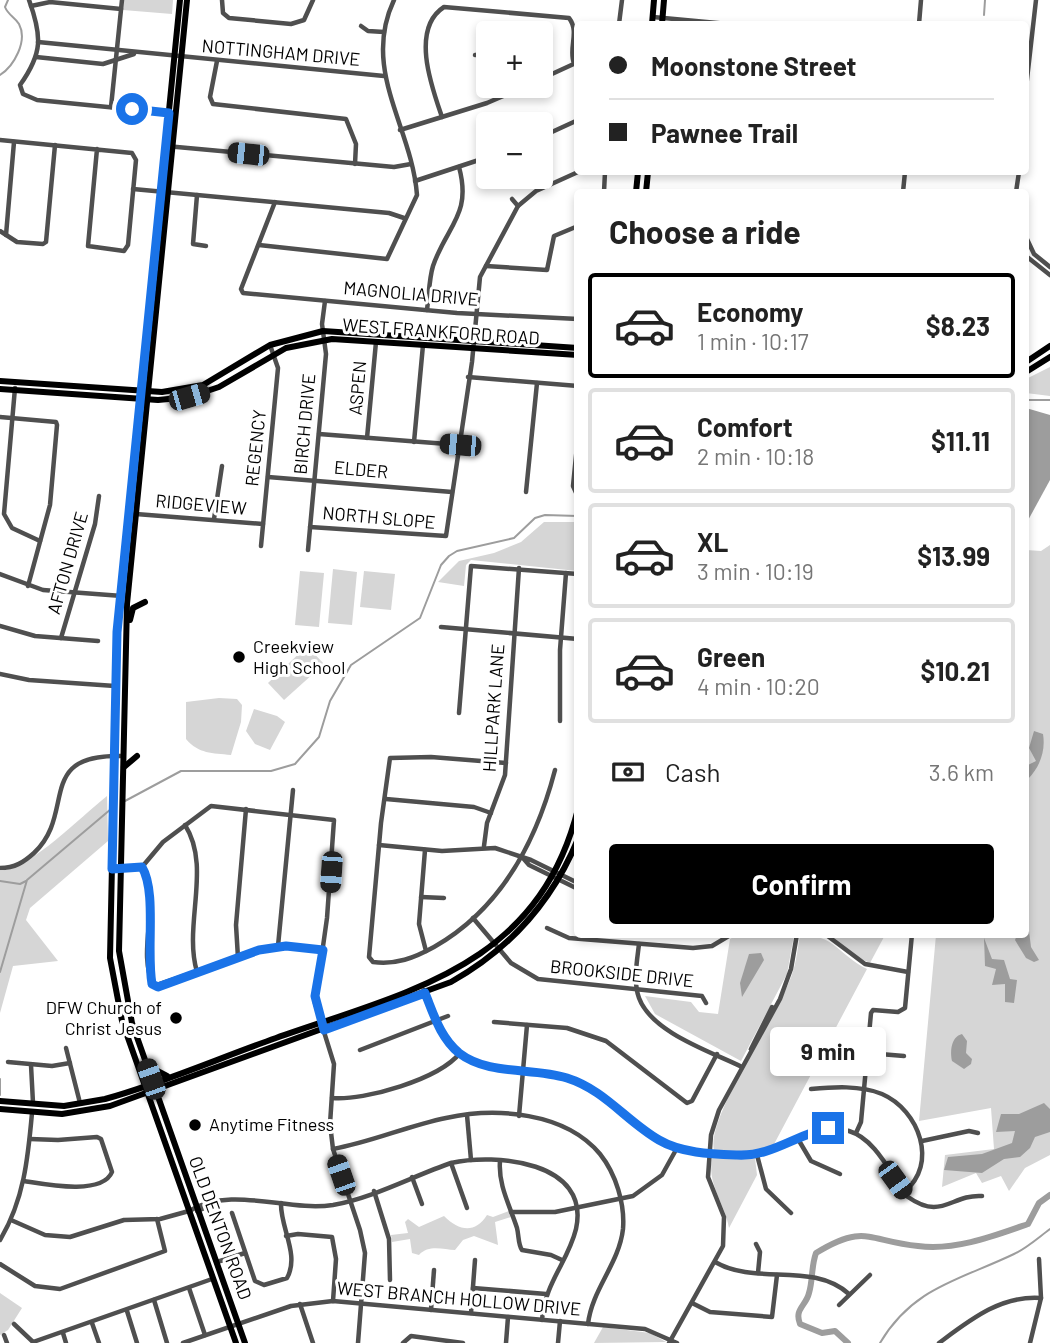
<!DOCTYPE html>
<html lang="en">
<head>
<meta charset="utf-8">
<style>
	:root { --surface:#fff; --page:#f2f2f2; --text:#222; --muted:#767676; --line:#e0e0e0; --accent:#000 }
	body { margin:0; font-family:Barlow,sans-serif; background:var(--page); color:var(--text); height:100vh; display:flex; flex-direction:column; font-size:26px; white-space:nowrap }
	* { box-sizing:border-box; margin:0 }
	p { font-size:23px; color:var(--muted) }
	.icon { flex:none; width:38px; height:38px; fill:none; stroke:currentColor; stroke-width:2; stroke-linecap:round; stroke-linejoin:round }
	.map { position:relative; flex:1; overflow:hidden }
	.panel { position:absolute; left:574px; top:189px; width:455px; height:749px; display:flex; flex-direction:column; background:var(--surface); border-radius:7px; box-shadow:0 4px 10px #0003 }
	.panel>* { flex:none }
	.top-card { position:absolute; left:574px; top:21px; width:455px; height:154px; border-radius:7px; box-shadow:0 4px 10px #0003; display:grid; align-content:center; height:154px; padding:0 35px; background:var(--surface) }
	.buttons { position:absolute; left:476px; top:21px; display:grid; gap:14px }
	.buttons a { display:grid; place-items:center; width:77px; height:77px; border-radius:7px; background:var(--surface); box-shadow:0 4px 10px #0003; font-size:35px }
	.end { position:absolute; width:32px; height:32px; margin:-16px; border:9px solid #1a73e8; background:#fff; box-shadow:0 0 0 4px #fff }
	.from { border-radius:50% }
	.bubble { position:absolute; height:49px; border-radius:7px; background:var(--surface); box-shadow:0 4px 10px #0003; font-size:23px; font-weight:700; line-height:49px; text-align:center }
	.car { position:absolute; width:21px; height:42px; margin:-21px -10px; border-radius:9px; box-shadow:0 0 5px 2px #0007; background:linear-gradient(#222 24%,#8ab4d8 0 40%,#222 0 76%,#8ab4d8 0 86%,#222 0) }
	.top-card b { display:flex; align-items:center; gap:24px; height:66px; font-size:26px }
	.top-card b+b { border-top:2px solid var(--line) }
	.top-card i { width:18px; height:18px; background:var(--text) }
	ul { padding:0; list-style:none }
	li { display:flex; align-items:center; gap:21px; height:105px; margin:0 14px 10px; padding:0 21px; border:4px solid var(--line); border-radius:7px }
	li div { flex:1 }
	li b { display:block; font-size:26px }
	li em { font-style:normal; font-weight:700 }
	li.on { border-color:var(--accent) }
	li>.icon { width:63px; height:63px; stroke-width:1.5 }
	h2 { padding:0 35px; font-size:32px; line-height:84px }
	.pay { display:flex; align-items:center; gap:18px; height:77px; padding:0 35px; font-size:26px }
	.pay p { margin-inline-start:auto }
	.primary-button { display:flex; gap:14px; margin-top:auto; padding:14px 35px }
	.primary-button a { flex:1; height:80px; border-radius:7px; background:var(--accent); color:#fff; font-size:28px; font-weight:700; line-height:80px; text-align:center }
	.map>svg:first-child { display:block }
	.green { fill:#d6d6d6 }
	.water { fill:#9d9d9d }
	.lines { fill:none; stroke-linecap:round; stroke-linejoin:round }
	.stream { stroke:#9d9d9d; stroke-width:2 }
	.river { stroke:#9d9d9d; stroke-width:6 }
	.minor { stroke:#4f4f4f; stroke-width:4.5 }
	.major { stroke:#000; stroke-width:6 }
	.route { stroke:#1a73e8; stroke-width:9 }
	.poi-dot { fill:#000; stroke:#fff; stroke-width:2.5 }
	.labels { text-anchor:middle; stroke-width:6; stroke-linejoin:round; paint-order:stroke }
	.street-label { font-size:18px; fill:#000; stroke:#fff }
	.poi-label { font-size:18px; fill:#000; stroke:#fff; text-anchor:start }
</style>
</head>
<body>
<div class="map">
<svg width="1050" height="1343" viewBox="0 0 1050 1343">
	<rect width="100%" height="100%" fill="#fff"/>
	<g class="green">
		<polygon points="124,0 173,0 172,14 123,10"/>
		<polygon points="1050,367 1050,396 1026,393 1026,379"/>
		<polygon points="544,522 577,522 577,571 471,560 466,565 464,586 438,582 459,561 494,553 521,542"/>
		<polygon points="1050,545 1050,1155 1025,1168 1009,1191 1001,1176 982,1183 976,1173 942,1187 945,1155 994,1149 991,1108 919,1121 936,935 1026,934 1026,550 1041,551"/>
		<polygon points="333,569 357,572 352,625 328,623"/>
		<polygon points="300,571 324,573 319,627 295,625"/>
		<polygon points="364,571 395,574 391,610 360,607"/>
		<polygon points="307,646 324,664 284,700 268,683"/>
		<path d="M219,698l18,1 5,6 -1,17 -10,33c-19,-2 -32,-1 -45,-16v-37z"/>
		<polygon points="254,709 277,716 285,722 270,750 255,744 246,731"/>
		<path d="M107,796l1,45 -78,67 -4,12 32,41 -45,5 -13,47v-142c33,-4 79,-53 107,-75z"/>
		<polygon points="737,935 794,935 787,974 741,1061 655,1014 645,996 691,1002 699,1012 718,1014 730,939"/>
		<path d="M800,935c36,0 37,19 67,34l-95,179 -24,5 -34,-3c-8,-31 61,-132 75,-168 7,-15 8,-31 11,-47z"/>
		<polygon points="831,935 885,935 870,963 852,955"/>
		<path d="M713,1155l42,3 2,17 -28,53c-4,-25 -24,-46 -16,-73z"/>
		<path d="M509,1211l2,6 -16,5 3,23 -24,-9 -11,4 -8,10c-11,0 -26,-6 -36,5l-7,-2 -2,-14 -18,3 -1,-7 17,-2 -3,-11 3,-3 11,8 25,-11c15,15 31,18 43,-1l6,2z"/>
		<polygon points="0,1293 22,1308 8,1330 0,1335"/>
		<polygon points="603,1327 650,1333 666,1342 594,1343"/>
	</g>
	<g class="water">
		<polygon points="1026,408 1050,415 1050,480 1026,524"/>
		<path d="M1034,731l9,3c3,18 -4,34 -15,45l-2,-13 10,-5 -7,-13z"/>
		<polygon points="1028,923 1031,947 1039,960 1034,962 1026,958 1015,940 1017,935 1026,934"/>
		<polygon points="984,938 992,959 1004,960 1010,979 1017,980 1014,1003 1005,1002 1005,984 992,985 996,969 985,966"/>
		<polygon points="761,953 764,960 742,997 740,983 749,954"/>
		<path d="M962,1034l5,7 -1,12 6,6 -1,5 -7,5 -12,-8c-2,-10 -1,-24 10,-27z"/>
		<polygon points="1044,1103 1050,1109 1050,1132 1035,1137 1030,1148 1020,1157 1004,1159 982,1173 944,1170 948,1157 982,1154 1012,1143 1015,1131 996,1132 1001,1114 1019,1114"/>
	</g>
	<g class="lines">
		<g class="stream">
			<polyline points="984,15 985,0"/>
			<path d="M0,75c14,-9 28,-34 19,-51 -4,-7 -11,-9 -14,-17l3,-7"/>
			<polyline points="1026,400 1050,400"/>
			<polyline points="125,801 181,771 271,771 295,764 319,737 330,701 351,665 420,618 441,565 449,556 457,551 514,538 535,518 545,515 578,516"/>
			<polyline points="0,881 20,884 26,881"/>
			<polyline points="0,972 27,880 111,809"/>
			<polyline points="0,1079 0,1095"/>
			<path d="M880,1343c33,-56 80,-63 134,-89 13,-6 25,-17 36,-25"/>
		</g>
		<path class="river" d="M848,1343l-13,-12 -13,2 -22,-9c-6,-15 6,-18 9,-31 4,-13 2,-26 7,-40 49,-30 52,-12 102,-7 37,5 76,-10 110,-22l11,-21 11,-8"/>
		<g class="minor">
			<path d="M29,0c13,36 14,53 -9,85l3,9 14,6 131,13"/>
			<polyline points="222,0 223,13 229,18 291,24 304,20 313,0"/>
			<polyline points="31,6 50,2 121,9"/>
			<polyline points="653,17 728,24"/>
			<polyline points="619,24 622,0"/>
			<polyline points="919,24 921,0"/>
			<polyline points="361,26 368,31 384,32"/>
			<polyline points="38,42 384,76"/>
			<polyline points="475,55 488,54"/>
			<polyline points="36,57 103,64 134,54"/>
			<polyline points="217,61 210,97 213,104 346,119 356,144 355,164"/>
			<polyline points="541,79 578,62"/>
			<polyline points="1026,88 1036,0"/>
			<polyline points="111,107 122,0"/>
			<path d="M442,117c-10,-29 -32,-88 2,-110l125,11c11,14 -1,31 5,45"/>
			<polyline points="400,130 487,103 526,86"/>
			<polyline points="541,137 578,120"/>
			<polyline points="0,140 132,153 136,160 128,245 124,251 88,246 97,149"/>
			<polyline points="166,146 394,167 411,164"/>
			<polyline points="415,181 488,157"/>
			<polyline points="133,189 389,213 404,218"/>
			<polyline points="604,192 605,172"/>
			<polyline points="903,192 905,172"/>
			<polyline points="1016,192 1019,172"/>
			<polyline points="197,195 193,244 206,246"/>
			<polyline points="512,199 518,206"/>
			<polyline points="275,202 241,289 243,293 457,313 578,319"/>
			<polyline points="0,231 17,242 43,244 46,242 55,145"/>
			<polyline points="6,235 14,142"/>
			<polyline points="1026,237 1034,254 1050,267"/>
			<path d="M259,245l128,14 30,-64c-5,-68 -56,-125 -23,-195"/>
			<polyline points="1026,256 1050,275"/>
			<polyline points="486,266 547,270 554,236 578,226"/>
			<path d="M427,310c2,-15 2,-31 6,-44 14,-41 39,-51 26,-99"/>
			<polyline points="468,377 578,386"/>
			<polyline points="15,388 4,514 12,528 40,541"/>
			<polyline points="0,417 56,422 57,425 50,505 28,586"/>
			<polyline points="319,434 460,445"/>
			<polyline points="578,436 573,486 578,497"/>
			<polyline points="367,438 376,342"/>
			<polyline points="414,442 423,345"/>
			<polyline points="268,477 452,492"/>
			<polyline points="526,492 537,383"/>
			<polyline points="136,514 263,524"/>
			<polyline points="214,519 222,466"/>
			<polyline points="310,527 446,536 472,362 480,277 518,206 536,191 578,172"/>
			<polyline points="261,546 278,368 270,345"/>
			<polyline points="308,550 326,354 322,324 325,301"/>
			<polyline points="0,574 43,590 122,596"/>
			<polyline points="0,626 35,636 98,641"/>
			<polyline points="441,627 578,639"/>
			<polyline points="61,638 95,524 99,496"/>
			<polyline points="0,674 29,680 115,686"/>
			<polyline points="459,713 471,566 578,574"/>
			<polyline points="560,721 560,650 566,573"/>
			<path d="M506,763l-75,-6 -41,1 -9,65 -12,134 4,5c23,3 41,-4 61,-15 67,-38 102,-104 121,-177"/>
			<polyline points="386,799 474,807 491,813"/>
			<path d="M185,825c27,42 -2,100 12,147"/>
			<polyline points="379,845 442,851 495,848 531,860 578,883"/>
			<polyline points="484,846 487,823 505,775 519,568"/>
			<polyline points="425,850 419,924 426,951"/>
			<polyline points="523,858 529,865 578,889"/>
			<path d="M142,867c21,35 -7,83 12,119l106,-36 26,-4 37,4"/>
			<path d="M0,868c15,0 24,-6 34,-15 43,-40 0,-100 89,-97"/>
			<polyline points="121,870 142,867 163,842 211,806 334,820 327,918 315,1003 334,1064 330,1124 333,1149 360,1230 365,1253 358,1343"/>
			<polyline points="421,897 444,898"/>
			<polyline points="473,918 511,963 538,979 702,996 706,1003"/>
			<polyline points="547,928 569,938 693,948 712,946 732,934"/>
			<polyline points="825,934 865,964 908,972"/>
			<path d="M639,944c-2,17 -6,38 0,54 13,35 73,54 103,69"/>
			<polyline points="278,946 293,790"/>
			<polyline points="238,958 236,925 246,809"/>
			<path d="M424,990c9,23 16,48 37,63 30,23 72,14 107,25 37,13 59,44 92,62 22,13 52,14 77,15 41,2 75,-35 112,-24 27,8 42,44 59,66 34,24 43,-3 74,-1"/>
			<polyline points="494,1022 567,1028 606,1041 687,1103 692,1101 717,1054"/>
			<polyline points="66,1048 80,1103"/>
			<polyline points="751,1049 772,1007"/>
			<polyline points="360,1050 448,1016"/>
			<polyline points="832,1050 904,1056"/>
			<polyline points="8,1062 52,1066 70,1063"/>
			<polyline points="31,1065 33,1103"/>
			<path d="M811,1089c22,-2 49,-4 71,5 37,16 57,70 22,98"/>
			<path d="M332,1098c33,3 107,-19 128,-45"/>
			<polyline points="467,1115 471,1160"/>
			<polyline points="519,1116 527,1025"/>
			<polyline points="856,1133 861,1122 871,1013 873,1010 898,1012 905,1008 912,934"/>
			<polyline points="798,1139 811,1161 840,1174"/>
			<polyline points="922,1141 969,1131 978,1133"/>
			<path d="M333,1149c39,-7 74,-23 113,-31 50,-11 119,-6 154,36 16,20 25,50 23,75 -4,35 -31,60 -35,95"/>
			<polyline points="757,1155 766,1189 791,1213"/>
			<path d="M500,1161c-2,24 10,45 17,67 2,8 1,16 5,22l29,5 11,5"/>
			<polyline points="451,1163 467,1208"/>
			<polyline points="412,1177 422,1204"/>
			<path d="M24,1181c20,3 78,15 88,-9l-11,-33 -4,-2 -39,3 -28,-1"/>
			<polyline points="374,1191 389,1239 390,1280"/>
			<path d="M189,1211c44,-26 97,1 144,-6 40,-7 80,-29 118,-42 44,-10 140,-2 125,66 -8,33 -31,53 -34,91"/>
			<polyline points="197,1211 218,1203"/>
			<polyline points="511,1212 555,1212 633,1196 662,1175 677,1148"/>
			<path d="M232,1213l23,68 9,4 23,-7c13,-23 -7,-51 -6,-75"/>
			<polyline points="11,1220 45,1235 70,1237 124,1220 160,1219 189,1211"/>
			<polyline points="286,1236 298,1234 332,1237 336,1259 333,1301"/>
			<path d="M0,1240c24,-40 28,-82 32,-127"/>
			<polyline points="756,1244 760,1252 758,1273"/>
			<polyline points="217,1262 245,1253"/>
			<path d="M715,1262c41,24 97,-1 134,32"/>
			<polyline points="0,1264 35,1286 60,1289 165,1251 157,1219"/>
			<polyline points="189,1288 205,1335"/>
			<polyline points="473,1288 546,1294"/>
			<polyline points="154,1300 167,1343"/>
			<polyline points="692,1303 710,1312 772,1317 777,1275"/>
			<polyline points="300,1304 313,1343"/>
			<polyline points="839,1305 870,1275"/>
			<polyline points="431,1310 434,1270"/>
			<polyline points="127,1311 137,1343"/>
			<polyline points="471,1313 475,1260"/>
			<polyline points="92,1323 99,1343"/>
			<polyline points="14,1324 33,1342"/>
			<polyline points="63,1333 66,1343"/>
			<polyline points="4,1335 7,1343"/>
			<polyline points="33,1342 212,1279"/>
			<polyline points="183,1343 291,1306 333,1301 645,1329 677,1343"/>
			<polyline points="403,1343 411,1336 463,1343"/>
			<polyline points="506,1343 508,1317"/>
			<polyline points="558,1343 560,1321"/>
			<polyline points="669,1343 723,1246 724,1217 708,1177 711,1135 719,1110 780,999 791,969 797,934"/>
			<path d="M939,1343c31,-23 62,-48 102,-45"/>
			<polyline points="1030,1343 1041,1298 1039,1259"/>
		</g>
		<g class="major">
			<polyline points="180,0 117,632 110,958 122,1021 236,1343"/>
			<polyline points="187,0 127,604 119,951 132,1023 245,1343"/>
			<polyline points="652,24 654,0"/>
			<polyline points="662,24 664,0"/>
			<polyline points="636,192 638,172"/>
			<polyline points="646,192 648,172"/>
			<polyline points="1026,362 1050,346"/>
			<polyline points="1026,372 1050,357"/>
			<polyline points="0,381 162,392 203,385 270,345 323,331 578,348"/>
			<polyline points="0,389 158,400 189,397 219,387 286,348 332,339 578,355"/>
			<polyline points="130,620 133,608 145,602"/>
			<polyline points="124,767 137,756"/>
			<polyline points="146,1065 167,1076"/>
			<path d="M0,1101l64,5 41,-7c58,-16 114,-41 171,-61 133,-47 262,-71 302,-229"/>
			<path d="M0,1109l62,5 48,-8 341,-124c59,-33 101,-80 127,-143"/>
		</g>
	</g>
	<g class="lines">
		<path class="route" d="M132,109l37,4 -52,519 -5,237 30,-2c15,25 4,84 10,117l6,3 101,-37 27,-4 37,4 -8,46 9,34 101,-37c9,22 15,44 34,60 30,23 73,14 108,25 38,12 59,43 92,62 22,13 52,14 78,15 34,2 58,-20 91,-27"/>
	</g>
	<g class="poi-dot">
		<circle cx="239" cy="657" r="7"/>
		<circle cx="176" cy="1018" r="7"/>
		<circle cx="195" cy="1125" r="7"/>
	</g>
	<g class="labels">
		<g class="street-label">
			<text transform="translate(281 53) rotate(5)" y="6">NOTTINGHAM DRIVE</text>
			<text transform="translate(411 294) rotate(5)" y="6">MAGNOLIA DRIVE</text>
			<text transform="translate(441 332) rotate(4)" y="6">WEST FRANKFORD ROAD</text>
			<text transform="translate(358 388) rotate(-85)" y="6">ASPEN</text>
			<text transform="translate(305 424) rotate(-85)" y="6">BIRCH DRIVE</text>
			<text transform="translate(256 448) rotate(-84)" y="6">REGENCY</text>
			<text transform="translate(361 470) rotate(5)" y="6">ELDER</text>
			<text transform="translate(201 505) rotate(5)" y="6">RIDGEVIEW</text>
			<text transform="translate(379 518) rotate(5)" y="6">NORTH SLOPE</text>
			<text transform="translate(68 563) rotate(-74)" y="6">AFTON DRIVE</text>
			<text transform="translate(494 708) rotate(-86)" y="6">HILLPARK LANE</text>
			<text transform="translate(622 974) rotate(6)" y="6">BROOKSIDE DRIVE</text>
			<text transform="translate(220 1228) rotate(70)" y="6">OLD DENTON ROAD</text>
			<text transform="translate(459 1299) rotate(5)" y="6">WEST BRANCH HOLLOW DRIVE</text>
		</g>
		<g class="poi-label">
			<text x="253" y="653">Creekview<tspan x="253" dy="21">High School</tspan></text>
			<text x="162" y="1014" text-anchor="end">DFW Church of<tspan x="162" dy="21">Christ Jesus</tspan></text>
			<text x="209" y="1131">Anytime Fitness</text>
		</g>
	</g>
</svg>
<div class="buttons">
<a>+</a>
<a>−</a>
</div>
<i class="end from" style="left:132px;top:109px"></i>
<i class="end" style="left:828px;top:1128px"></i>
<div class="bubble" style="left:770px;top:1027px;width:116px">9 min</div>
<i class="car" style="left:248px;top:154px;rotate:276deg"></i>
<i class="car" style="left:189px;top:397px;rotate:74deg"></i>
<i class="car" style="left:460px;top:445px;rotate:275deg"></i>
<i class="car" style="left:331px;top:872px;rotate:184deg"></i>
<i class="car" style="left:151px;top:1079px;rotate:341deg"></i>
<i class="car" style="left:341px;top:1175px;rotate:341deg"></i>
<i class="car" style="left:895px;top:1180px;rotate:144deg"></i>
<div class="top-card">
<b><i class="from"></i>Moonstone Street</b>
<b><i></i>Pawnee Trail</b>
</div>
<section class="panel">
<h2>Choose a ride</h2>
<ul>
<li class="on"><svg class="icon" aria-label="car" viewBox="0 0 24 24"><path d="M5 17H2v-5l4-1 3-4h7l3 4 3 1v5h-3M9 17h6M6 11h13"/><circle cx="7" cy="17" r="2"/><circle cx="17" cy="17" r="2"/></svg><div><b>Economy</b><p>1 min · 10:17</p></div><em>$8.23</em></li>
<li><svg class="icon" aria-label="car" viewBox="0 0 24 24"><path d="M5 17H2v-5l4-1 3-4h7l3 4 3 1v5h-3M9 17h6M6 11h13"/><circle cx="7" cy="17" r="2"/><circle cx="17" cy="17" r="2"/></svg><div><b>Comfort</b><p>2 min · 10:18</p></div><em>$11.11</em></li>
<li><svg class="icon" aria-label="car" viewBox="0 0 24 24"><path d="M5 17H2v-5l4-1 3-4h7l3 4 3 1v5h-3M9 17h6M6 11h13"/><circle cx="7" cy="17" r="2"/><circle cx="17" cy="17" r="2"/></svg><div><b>XL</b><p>3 min · 10:19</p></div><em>$13.99</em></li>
<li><svg class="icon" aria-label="car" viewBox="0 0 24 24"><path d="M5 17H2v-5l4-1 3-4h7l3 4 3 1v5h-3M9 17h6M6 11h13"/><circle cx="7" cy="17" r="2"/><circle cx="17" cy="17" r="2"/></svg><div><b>Green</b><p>4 min · 10:20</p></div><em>$10.21</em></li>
</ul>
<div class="pay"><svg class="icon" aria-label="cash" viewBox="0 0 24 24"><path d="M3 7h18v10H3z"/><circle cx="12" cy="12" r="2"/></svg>Cash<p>3.6 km</p></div>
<div class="primary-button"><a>Confirm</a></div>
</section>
</div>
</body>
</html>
